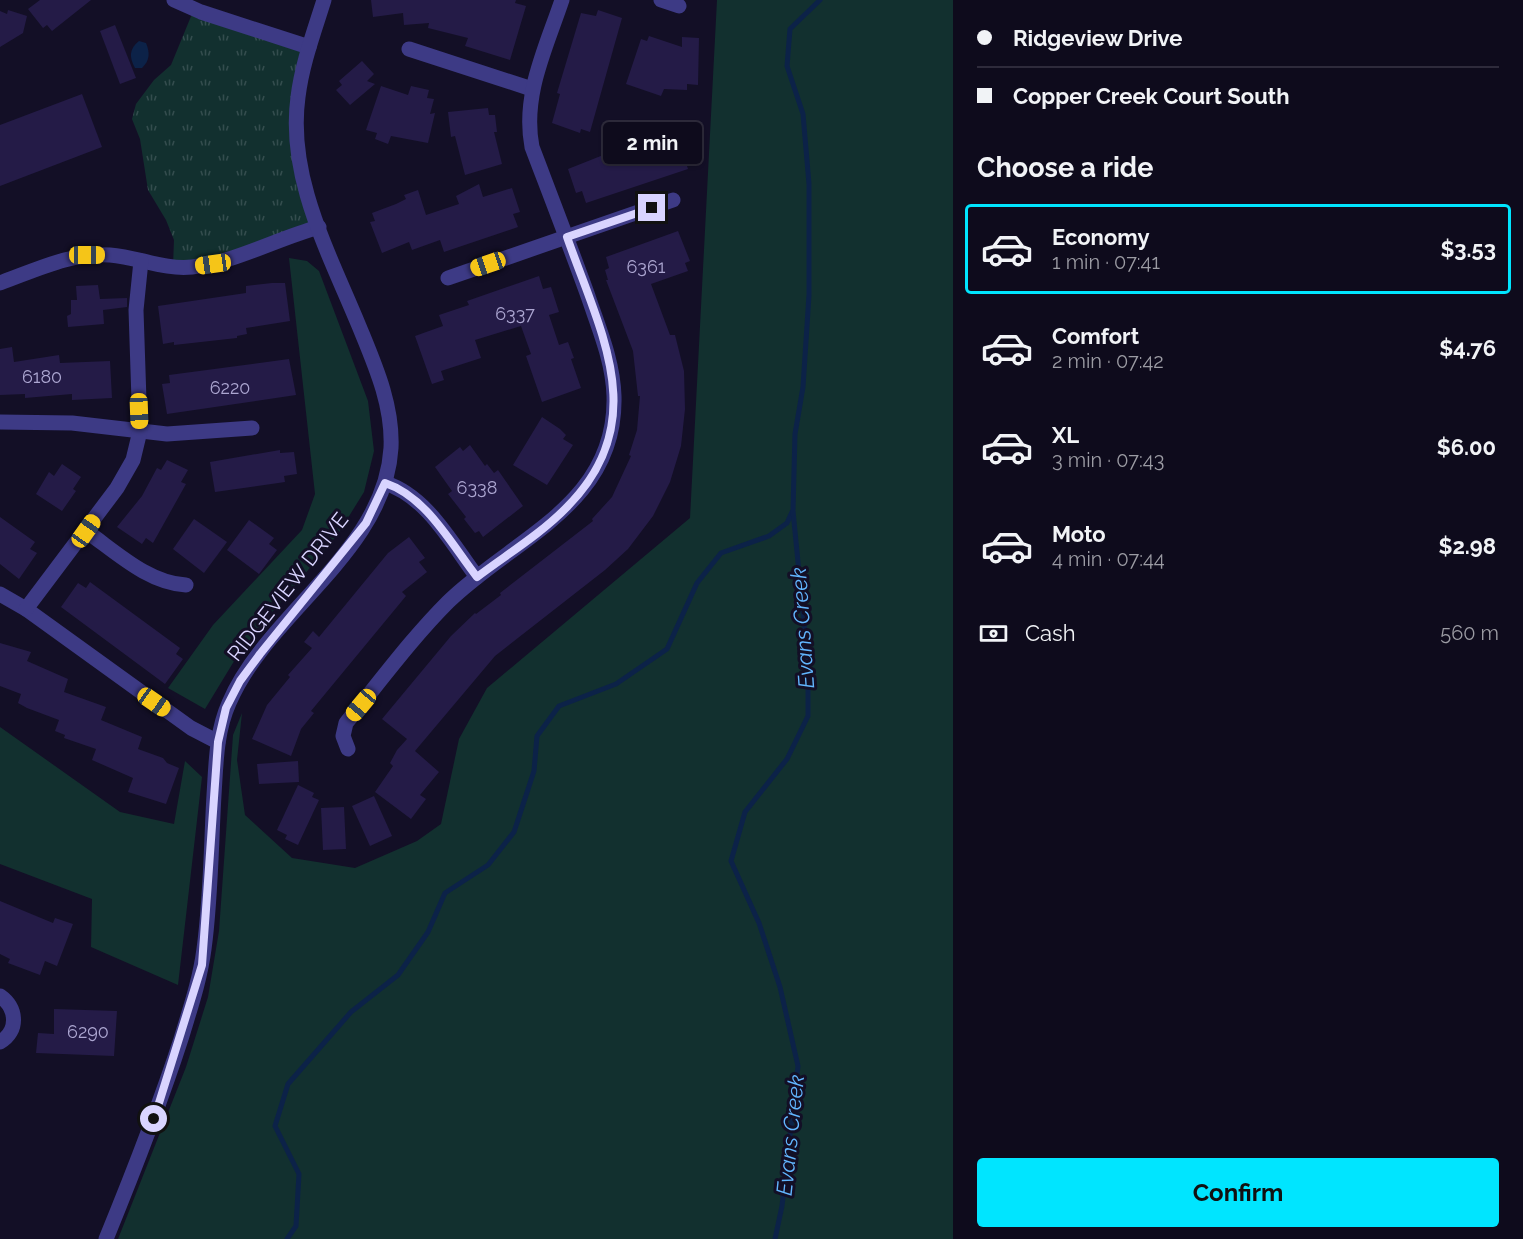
<!DOCTYPE html>
<html lang="en">
<head>
<meta charset="utf-8">
<style>
	:root { --surface:#0e0b1c; --page:#1c1929; --text:#f1f3f6; --muted:#9b9ba3; --line:#2e2b3b; --accent:#00e5ff }
	body { margin:0; font-family:Raleway,sans-serif; background:var(--page); color:var(--text); height:100vh; display:flex; flex-direction:column; font-size:22px; white-space:nowrap }
	* { box-sizing:border-box; margin:0 }
	p { font-size:20px; color:var(--muted) }
	.icon { flex:none; width:33px; height:33px; fill:none; stroke:currentColor; stroke-width:2; stroke-linecap:round; stroke-linejoin:round }
	.map { position:relative; flex:1; overflow:hidden }
	.side { display:flex; flex-direction:column; background:var(--surface); width:570px }
	.side>* { flex:none }
	.hud { display:grid; align-content:center; height:132px; padding:0 24px; background:var(--surface) }
	.end { position:absolute; width:27px; height:27px; margin:-14px; border:8px solid #d9d4ff; background:#111; box-shadow:0 0 0 3px #111 }
	.from { border-radius:50% }
	.bubble { position:absolute; height:42px; border-radius:6px; background:var(--surface); box-shadow:0 2px 4px #0004,0 0 0 2px var(--line); font-size:20px; font-weight:700; line-height:42px; text-align:center }
	.car { position:absolute; width:18px; height:36px; margin:-18px -9px; border-radius:8px; box-shadow:0 0 4px 2px #0007; background:linear-gradient(#f5c518 24%,#345 0 40%,#f5c518 0 76%,#345 0 86%,#f5c518 0) }
	.hud b { display:flex; align-items:center; gap:21px; height:57px; font-size:22px }
	.hud b+b { border-top:2px solid var(--line) }
	.hud i { width:15px; height:15px; background:var(--text) }
	ul { padding:0; list-style:none }
	li { display:flex; align-items:center; gap:18px; height:90px; margin:0 12px 9px; padding:0 12px; border:3px solid transparent; border-radius:6px }
	li div { flex:1 }
	li b { display:block; font-size:22px }
	li em { font-style:normal; font-weight:700 }
	li.selected { border-color:var(--accent) }
	li>.icon { width:54px; height:54px; stroke-width:1.5 }
	h2 { padding:0 24px; font-size:27px; line-height:72px }
	.pay { display:flex; align-items:center; gap:15px; height:66px; padding:0 24px; font-size:22px }
	.pay p { margin-inline-start:auto }
	.primary-button { display:flex; gap:12px; margin-top:auto; padding:12px 24px }
	.primary-button a { flex:1; height:69px; border-radius:6px; background:var(--accent); color:#111; font-size:24px; font-weight:700; line-height:69px; text-align:center }
	main { display:flex; flex:1; min-height:0 }
	.map>svg:first-child { display:block }
	.grass { fill:#12302f }
	.park { fill:url(#park-tufts) }
	.water { fill:#0c2248 }
	.lines { fill:none; stroke-linecap:round; stroke-linejoin:round }
	.stream { stroke:#0c2248; stroke-width:5 }
	.building { fill:#241b47 }
	.minor { stroke:#3d3a85; stroke-width:15 }
	.tertiary { stroke:#3d3a85; stroke-width:15 }
	.route { stroke:#d9d4ff; stroke-width:8 }
	.labels { text-anchor:middle; stroke-width:6; stroke-linejoin:round; paint-order:stroke }
	.number-label { font-size:18px; fill:#aca6d1 }
	.street-label { font-size:21px; fill:#d9d4ff; stroke:#130f26 }
	.water-label { font-size:22px; font-style:italic; fill:#62b6ff; stroke:#130f26 }
</style>
</head>
<body>
<main>
<div class="map">
<svg width="953" height="1239" viewBox="0 0 953 1239">
	<defs>
		<pattern id="park-tufts" width="24" height="20" patternUnits="userSpaceOnUse" patternTransform="scale(1.5)"><rect width="24" height="20" fill="#12302f"/><path d="M3 7l-1-3M5 7V3M7 7l1-3M15 17l-1-3M17 17v-4M19 17l1-3" fill="none" stroke="#344d4e"/></pattern>
	</defs>
	<rect width="100%" height="100%" fill="#130f26"/>
	<g class="grass">
		<polygon points="717,0 953,0 953,1239 118,1239 186,1067 208,997 219,931 233,735 242,713 237,760 245,815 292,858 355,868 417,841 441,824 459,739 487,688 690,518"/>
		<polygon points="289,258 307,261 319,271 368,401 374,451 364,492 338,534 239,653 205,709 168,688 213,625 302,530 315,494"/>
		<polygon points="0,727 120,812 174,824 185,761 202,777 178,985 91,947 92,899 0,864"/>
	</g>
	<polygon class="park" points="192,14 309,47 296,119 319,227 173,267 174,240 166,220 148,190 140,139 132,119 136,104 154,80 171,65"/>
	<path class="water" d="M139,41l7,2c4,10 4,17 -4,25h-7c-6,-11 -6,-19 4,-27z"/>
	<g class="lines">
		<g class="stream">
			<polyline points="287,1239 296,1226 299,1174 275,1126 288,1084 351,1012 398,975 428,932 445,893 488,865 514,832 534,771 537,736 559,706 616,684 667,649 697,583 721,553 769,536 787,523 792,512"/>
			<polyline points="775,1239 782,1206 798,1066 780,987 759,923 731,861 745,812 787,759 808,716 808,664 793,511 795,434 803,387 809,295 809,184 803,114 787,66 790,29 820,0"/>
		</g>
	</g>
	<g class="building">
		<polygon points="40,0 91,0 52,31 47,25 43,28 28,9"/>
		<polygon points="371,0 516,0 515,3 526,6 510,60 465,46 468,38 428,28 429,23 404,25 403,13 373,17"/>
		<polygon points="8,10 27,16 23,33 0,47 0,11 7,14"/>
		<polygon points="598,10 622,18 590,132 581,129 580,133 552,123 560,94 557,93 581,13 596,16"/>
		<polygon points="115,25 136,78 120,84 100,31"/>
		<polygon points="649,36 682,47 682,37 699,38 698,85 687,84 687,90 664,89 661,96 626,84 641,39 647,41"/>
		<polygon points="362,61 374,74 367,81 375,84 350,105 336,90 342,85 339,81"/>
		<polygon points="381,86 408,95 411,86 429,90 427,98 434,99 430,114 435,113 428,143 391,136 388,144 375,139 377,133 366,130"/>
		<polygon points="82,94 102,147 0,186 0,125"/>
		<polygon points="488,108 489,115 495,115 497,132 494,132 502,164 465,175 455,136 451,137 448,112"/>
		<polygon points="675,130 688,169 586,203 582,191 576,193 568,169 631,144 620,141 644,132 647,140"/>
		<polygon points="479,184 483,197 512,188 520,212 513,214 518,227 444,252 440,240 412,250 409,242 382,253 370,222 375,221 372,213 396,204 406,199 404,195 418,190 426,215 459,204 456,196"/>
		<polygon points="678,231 690,261 685,263 688,271 651,284 670,335 675,335 684,371 685,409 681,446 670,482 653,516 628,549 605,570 495,656 415,751 439,772 420,795 426,799 411,819 375,792 393,766 390,763 397,750 407,739 382,719 451,636 475,613 476,614 501,595 500,593 593,521 592,519 612,497 631,456 629,455 637,430 640,396 638,396 633,351 606,280 608,280 605,270 609,268 606,257"/>
		<polygon points="539,276 543,289 551,287 559,312 549,315 559,345 568,342 574,358 571,359 581,388 542,402 526,356 531,354 521,326 475,340 481,358 441,371 444,380 432,384 415,336 443,326 439,315 469,305 467,301"/>
		<polygon points="272,283 285,283 290,321 246,328 247,334 237,336 237,338 174,345 174,342 163,344 158,306 246,293 246,286"/>
		<polygon points="98,285 100,299 127,298 127,307 103,310 104,324 68,327 67,316 71,314 71,300 77,300 76,286"/>
		<polygon points="12,347 14,362 59,355 60,363 110,361 112,398 72,400 72,394 25,398 25,394 0,395 0,349"/>
		<polygon points="289,359 296,395 167,414 162,384 170,383 169,375"/>
		<polygon points="542,417 560,429 566,435 563,439 573,445 547,485 513,465"/>
		<polygon points="470,445 485,466 487,464 494,473 498,470 523,506 483,537 479,531 475,533 464,519 466,517 448,494 452,491 435,467 460,447 463,451"/>
		<polygon points="280,450 280,453 294,452 297,474 284,476 285,482 215,492 210,462"/>
		<polygon points="167,460 188,470 181,482 186,484 153,543 146,538 142,544 117,527 142,496 157,468 161,470"/>
		<polygon points="62,464 81,477 73,489 76,491 62,511 36,494 49,472 54,476"/>
		<polygon points="0,517 35,542 30,549 37,553 19,579 0,564"/>
		<polygon points="194,519 227,542 204,573 173,549"/>
		<polygon points="249,520 274,538 269,544 277,550 259,574 227,550"/>
		<polygon points="409,537 425,558 419,562 427,572 402,592 406,596 311,711 314,713 301,729 291,756 252,739 267,705 290,677 288,675 312,648 304,642 313,631 319,637 388,553"/>
		<polygon points="90,582 180,648 176,654 183,659 165,684 61,607 78,583 86,588"/>
		<polygon points="0,643 31,652 27,661 68,679 64,692 106,707 101,720 142,737 138,749 163,758 167,763 179,768 166,804 128,792 133,778 92,760 96,749 64,738 65,735 55,731 59,720 27,708 18,703 21,694 0,686"/>
		<polygon points="298,761 299,782 259,784 257,764"/>
		<polygon points="298,785 314,793 312,797 319,800 298,845 285,839 287,835 277,830"/>
		<polygon points="374,796 392,836 370,846 352,806"/>
		<polygon points="344,807 346,849 323,850 321,808"/>
		<polygon points="0,901 53,923 55,918 73,924 57,966 45,961 40,975 8,963 10,959 0,954"/>
		<polygon points="54,1009 117,1011 114,1056 36,1053 38,1033 54,1034"/>
	</g>
	<g class="lines">
		<g class="minor">
			<polyline points="174,0 201,12 309,47"/>
			<polyline points="661,0 679,6"/>
			<polyline points="409,49 532,89"/>
			<polyline points="448,278 673,200"/>
			<path d="M0,283c36,-13 72,-31 110,-28 28,2 54,15 82,12 44,-5 84,-28 127,-40"/>
			<polyline points="0,422 72,423 167,434 252,428"/>
			<path d="M385,483c42,13 67,61 92,94"/>
			<path d="M86,531c30,21 62,52 100,54"/>
			<polyline points="0,594 26,609 191,728 218,742"/>
			<polyline points="26,609 117,488 133,460 140,431 136,310 141,261"/>
			<path d="M348,749l-5,-13 3,-13c33,-40 65,-84 102,-121 65,-64 169,-97 166,-206 -1,-35 -15,-67 -26,-100 -18,-50 -37,-99 -56,-149 -10,-52 14,-99 30,-147"/>
			<path d="M0,996c17,12 19,35 0,46"/>
		</g>
		<path class="tertiary" d="M106,1239c27,-66 53,-132 75,-200 9,-30 19,-59 23,-90 7,-51 7,-103 10,-154 2,-30 2,-63 15,-92 38,-90 156,-151 162,-255 2,-43 -16,-83 -32,-122 -30,-73 -72,-149 -61,-229 4,-33 16,-65 26,-97"/>
	</g>
	<g class="lines">
		<path class="route" d="M154,1119l48,-154 16,-223 8,-34 14,-27 20,-27 106,-131 19,-40c42,14 66,61 92,94 29,-22 64,-43 90,-70 85,-86 34,-173 0,-270l85,-29"/>
	</g>
	<g class="labels">
		<g class="number-label">
			<text x="646" y="273">6361</text>
			<text x="515" y="320">6337</text>
			<text x="42" y="383">6180</text>
			<text x="230" y="394">6220</text>
			<text x="477" y="494">6338</text>
			<text x="88" y="1038">6290</text>
		</g>
		<g class="street-label">
			<text transform="translate(288 587) rotate(-52)" y="7">RIDGEVIEW DRIVE</text>
		</g>
		<g class="water-label">
			<text transform="translate(802 628) rotate(-94)" y="8">Evans Creek</text>
			<text transform="translate(790 1135) rotate(-84)" y="8">Evans Creek</text>
		</g>
	</g>
</svg>
<i class="end from" style="left:154px;top:1119px"></i>
<i class="end" style="left:652px;top:208px"></i>
<div class="bubble" style="left:603px;top:122px;width:99px">2 min</div>
<i class="car" style="left:87px;top:255px;rotate:90deg"></i>
<i class="car" style="left:213px;top:264px;rotate:262deg"></i>
<i class="car" style="left:488px;top:264px;rotate:251deg"></i>
<i class="car" style="left:139px;top:411px;rotate:178deg"></i>
<i class="car" style="left:86px;top:531px;rotate:35deg"></i>
<i class="car" style="left:154px;top:702px;rotate:125deg"></i>
<i class="car" style="left:361px;top:705px;rotate:220deg"></i>
</div>
<section class="side">
<div class="hud">
<b><i class="from"></i>Ridgeview Drive</b>
<b><i></i>Copper Creek Court South</b>
</div>
<h2>Choose a ride</h2>
<ul>
<li class="selected"><svg class="icon" aria-label="car" viewBox="0 0 24 24"><path d="M5 17H2v-5l4-1 3-4h7l3 4 3 1v5h-3M9 17h6M6 11h13"/><circle cx="7" cy="17" r="2"/><circle cx="17" cy="17" r="2"/></svg><div><b>Economy</b><p>1 min · 07:41</p></div><em>$3.53</em></li>
<li><svg class="icon" aria-label="car" viewBox="0 0 24 24"><path d="M5 17H2v-5l4-1 3-4h7l3 4 3 1v5h-3M9 17h6M6 11h13"/><circle cx="7" cy="17" r="2"/><circle cx="17" cy="17" r="2"/></svg><div><b>Comfort</b><p>2 min · 07:42</p></div><em>$4.76</em></li>
<li><svg class="icon" aria-label="car" viewBox="0 0 24 24"><path d="M5 17H2v-5l4-1 3-4h7l3 4 3 1v5h-3M9 17h6M6 11h13"/><circle cx="7" cy="17" r="2"/><circle cx="17" cy="17" r="2"/></svg><div><b>XL</b><p>3 min · 07:43</p></div><em>$6.00</em></li>
<li><svg class="icon" aria-label="car" viewBox="0 0 24 24"><path d="M5 17H2v-5l4-1 3-4h7l3 4 3 1v5h-3M9 17h6M6 11h13"/><circle cx="7" cy="17" r="2"/><circle cx="17" cy="17" r="2"/></svg><div><b>Moto</b><p>4 min · 07:44</p></div><em>$2.98</em></li>
</ul>
<div class="pay"><svg class="icon" aria-label="cash" viewBox="0 0 24 24"><path d="M3 7h18v10H3z"/><circle cx="12" cy="12" r="2"/></svg>Cash<p>560 m</p></div>
<div class="primary-button"><a>Confirm</a></div>
</section>
</main>
</body>
</html>
